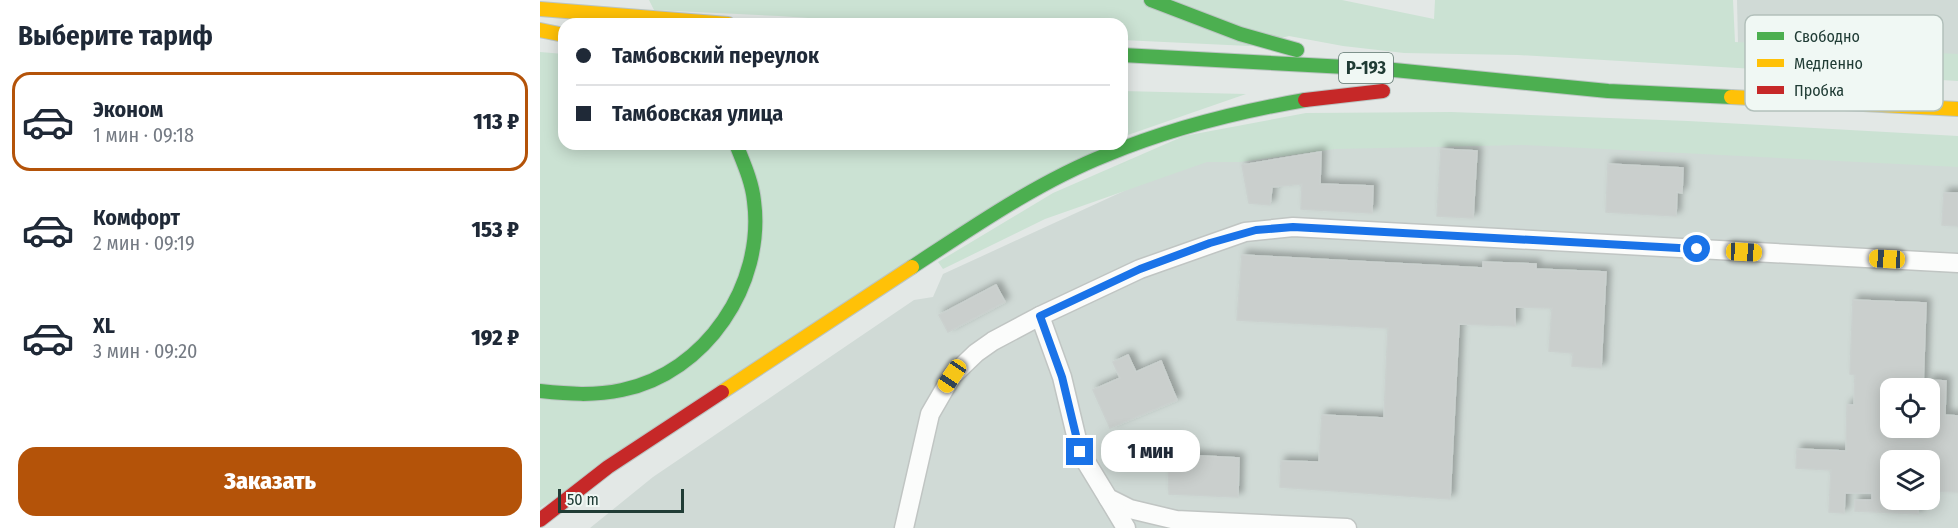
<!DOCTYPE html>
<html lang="ru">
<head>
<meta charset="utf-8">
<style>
	:root { --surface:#fff; --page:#f2f2f3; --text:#1f2937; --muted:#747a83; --line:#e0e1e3; --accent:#b45309 }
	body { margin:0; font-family:"Fira Sans Condensed",sans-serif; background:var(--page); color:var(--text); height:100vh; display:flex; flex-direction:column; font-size:22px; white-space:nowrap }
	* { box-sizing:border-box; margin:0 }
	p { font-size:20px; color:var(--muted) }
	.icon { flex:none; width:33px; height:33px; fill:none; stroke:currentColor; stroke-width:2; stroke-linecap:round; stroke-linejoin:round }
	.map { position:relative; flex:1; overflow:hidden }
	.side { display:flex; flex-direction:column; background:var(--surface); width:540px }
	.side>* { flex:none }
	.hud { position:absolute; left:18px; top:18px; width:570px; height:132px; border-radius:18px; box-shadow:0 3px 15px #0003; display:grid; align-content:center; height:132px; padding:0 18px; background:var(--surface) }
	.tools { position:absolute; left:1340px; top:378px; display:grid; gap:12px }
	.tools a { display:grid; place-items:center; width:60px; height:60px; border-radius:12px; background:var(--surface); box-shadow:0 3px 15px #0003; font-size:30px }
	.scale { position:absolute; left:18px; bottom:15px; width:126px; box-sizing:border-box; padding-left:6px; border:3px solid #203c35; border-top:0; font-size:16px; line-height:21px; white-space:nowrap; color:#203c35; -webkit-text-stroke:4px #f0f8f4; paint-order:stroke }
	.end { position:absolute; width:27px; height:27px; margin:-14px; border:8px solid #1a73e8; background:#fff; box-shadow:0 0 0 3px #fff }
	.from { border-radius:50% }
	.bubble { position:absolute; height:42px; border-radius:18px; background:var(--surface); box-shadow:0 3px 15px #0003; font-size:20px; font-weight:800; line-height:42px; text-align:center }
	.car { position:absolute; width:18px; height:36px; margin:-18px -9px; border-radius:8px; box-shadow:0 0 4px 2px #0007; background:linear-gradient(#f5c518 24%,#345 0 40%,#f5c518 0 76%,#345 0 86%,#f5c518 0) }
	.hud b { display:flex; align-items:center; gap:21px; height:57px; font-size:22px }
	.hud b+b { border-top:2px solid var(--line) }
	.hud i { width:15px; height:15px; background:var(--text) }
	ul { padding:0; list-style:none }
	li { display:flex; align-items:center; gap:18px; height:99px; margin:0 12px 9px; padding:0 6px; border:3px solid transparent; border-radius:18px }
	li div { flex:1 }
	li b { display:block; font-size:22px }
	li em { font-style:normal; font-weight:800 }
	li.on { border-color:var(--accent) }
	li>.icon { width:54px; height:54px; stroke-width:1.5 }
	h2 { padding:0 18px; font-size:27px; line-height:72px }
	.primary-button { display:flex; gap:12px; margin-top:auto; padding:12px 18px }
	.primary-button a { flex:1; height:69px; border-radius:18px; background:var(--accent); color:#fff; font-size:24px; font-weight:800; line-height:69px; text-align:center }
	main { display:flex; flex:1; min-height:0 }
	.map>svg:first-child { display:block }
	.built { fill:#d0dad6; fill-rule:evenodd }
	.green { fill:#cbe2d3 }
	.building { fill:#cacfcd; stroke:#cbd1cf; stroke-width:1.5; filter:url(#shadow) }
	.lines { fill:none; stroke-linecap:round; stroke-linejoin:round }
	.street-casing { stroke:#c0c5c3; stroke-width:21 }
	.fast-casing { stroke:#bbc5c2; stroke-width:16 }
	.slow-casing { stroke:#bbc5c2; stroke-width:16 }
	.jam-casing { stroke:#bbc5c2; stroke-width:16 }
	.street { stroke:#fbfcfb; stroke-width:18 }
	.fast { stroke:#4caf50; stroke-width:14 }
	.slow { stroke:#ffc107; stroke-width:14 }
	.jam { stroke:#c62828; stroke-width:14 }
	.route { stroke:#1a73e8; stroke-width:8 }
	.labels { text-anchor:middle; stroke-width:4.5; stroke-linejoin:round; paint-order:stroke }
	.shield { fill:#f0f8f4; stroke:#5e746e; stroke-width:1.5 }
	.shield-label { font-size:18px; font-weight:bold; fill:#203c35 }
	.key { fill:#f0f8f4; stroke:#b2c0bb; stroke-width:1.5 }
	.key-label { font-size:16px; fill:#203c35 }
</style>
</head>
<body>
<main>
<section class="side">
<h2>Выберите тариф</h2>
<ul>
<li class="on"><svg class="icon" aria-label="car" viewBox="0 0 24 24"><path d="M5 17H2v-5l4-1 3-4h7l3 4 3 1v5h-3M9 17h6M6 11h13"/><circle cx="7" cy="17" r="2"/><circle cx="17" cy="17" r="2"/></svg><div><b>Эконом</b><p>1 мин · 09:18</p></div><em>113 ₽</em></li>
<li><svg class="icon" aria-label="car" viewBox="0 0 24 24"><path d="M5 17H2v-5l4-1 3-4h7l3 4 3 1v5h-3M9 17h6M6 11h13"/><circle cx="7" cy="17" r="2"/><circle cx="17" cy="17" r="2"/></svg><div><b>Комфорт</b><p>2 мин · 09:19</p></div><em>153 ₽</em></li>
<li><svg class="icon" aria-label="car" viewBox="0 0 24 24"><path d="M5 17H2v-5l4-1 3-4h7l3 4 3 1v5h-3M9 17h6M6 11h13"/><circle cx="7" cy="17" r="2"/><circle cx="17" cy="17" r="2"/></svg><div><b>XL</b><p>3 мин · 09:20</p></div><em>192 ₽</em></li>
</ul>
<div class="primary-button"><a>Заказать</a></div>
</section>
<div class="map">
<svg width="1418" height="528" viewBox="0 0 1418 528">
	<defs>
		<filter id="shadow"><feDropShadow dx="4.5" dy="-4.5" stdDeviation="3" flood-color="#0004"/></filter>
	</defs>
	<rect width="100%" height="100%" fill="#e3e8e6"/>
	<g class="built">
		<polygon points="1197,0 1418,0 1418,55 1198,43"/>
		<path d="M778,120l640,18v390h-1368l63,-51 124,-84 137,-93 19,-3 10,-23 266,-122zM1350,388h39v40h-39zM1350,460h39v40h-39z"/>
	</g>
	<g class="green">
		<polygon points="109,0 802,0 894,19 895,0 1193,0 1195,42 1418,54 1418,81 978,55 864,53 803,46 749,36 709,46 582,40 582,24 357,24 239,16 114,10"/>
		<polygon points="0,52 24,54 24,144 566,144 0,508"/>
		<polygon points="582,91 706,94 582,137"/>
		<polygon points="911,112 1148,121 1418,136 1418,167 982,145 795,149 700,162 667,162 505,219 403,269 398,262 513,193 644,136 766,113"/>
	</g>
	<g class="building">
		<polygon points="901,149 937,151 933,218 897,216"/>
		<polygon points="781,152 780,184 833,186 832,213 761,209 762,184 732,187 730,205 709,203 702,165"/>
		<polygon points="1068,164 1143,168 1142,193 1137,192 1136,216 1066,212"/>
		<polygon points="1404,193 1418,193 1418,226 1402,225"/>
		<polygon points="702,255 943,268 943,262 996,264 996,269 1066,272 1061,368 1032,366 1033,353 1009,351 1012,308 975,307 975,326 919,324 910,499 740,487 741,461 779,462 782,415 844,418 848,328 697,320"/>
		<polygon points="456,285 465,302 408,332 399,315"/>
		<polygon points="1313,300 1386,303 1383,388 1350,388 1350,428 1389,428 1389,380 1406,381 1405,415 1418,416 1418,492 1389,491 1389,460 1350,460 1350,500 1378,500 1378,514 1315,511 1315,500 1332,500 1332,493 1305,493 1304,513 1289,512 1291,470 1256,468 1257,449 1306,451 1307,405 1314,405 1315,375 1310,374"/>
		<polygon points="588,355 596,372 621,361 637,400 570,428 553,390 580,378 573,362"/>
		<polygon points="628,454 699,458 698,497 629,494"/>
	</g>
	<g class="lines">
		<defs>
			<g id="street">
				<polyline points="500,316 522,377 540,452 568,498 590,509 636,520 807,528"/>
				<polyline points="568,498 586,528"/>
				<polyline points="364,528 390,414 412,376 436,353 453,341 500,316 600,269 705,232 753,227 1418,263"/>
			</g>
			<g id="fast">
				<polyline points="611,0 700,34 757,50"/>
				<polyline points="582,55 844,69 1068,91 1191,97"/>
				<path d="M372,267c61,-40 126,-85 194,-112 65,-27 130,-43 199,-55"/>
				<path d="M0,391c28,3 54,5 82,-1 84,-17 143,-106 132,-189 -2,-20 -11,-39 -18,-57"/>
			</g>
			<g id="slow">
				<polyline points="0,9 188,24"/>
				<polyline points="0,30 24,35"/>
				<polyline points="1191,97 1418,109"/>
				<polyline points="182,392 372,267"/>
			</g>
			<g id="jam">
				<polyline points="765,100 843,91"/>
				<polyline points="0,520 68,467 182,392"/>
			</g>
		</defs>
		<use href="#street" class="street-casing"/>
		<use href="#fast" class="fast-casing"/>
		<use href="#slow" class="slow-casing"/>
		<use href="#jam" class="jam-casing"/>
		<use href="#street" class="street"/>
		<use href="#fast" class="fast"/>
		<use href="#slow" class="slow"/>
		<use href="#jam" class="jam"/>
	</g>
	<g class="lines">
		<polyline class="route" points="540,452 522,377 500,316 600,269 670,243 716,230 753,227 1157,249"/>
	</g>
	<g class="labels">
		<rect class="shield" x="799" y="53" width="54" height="30" rx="4.5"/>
		<g class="shield-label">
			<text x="826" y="74">Р-193</text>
		</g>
	</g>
	<rect x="1205" y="15" width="198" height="96" rx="9" class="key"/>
	<rect x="1217" y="32" width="27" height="8" fill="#4caf50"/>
	<rect x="1217" y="59" width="27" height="8" fill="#ffc107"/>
	<rect x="1217" y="86" width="27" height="8" fill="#c62828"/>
	<g class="key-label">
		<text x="1254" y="42">Свободно</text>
		<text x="1254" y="69">Медленно</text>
		<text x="1254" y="96">Пробка</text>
	</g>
</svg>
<div class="tools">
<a><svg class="icon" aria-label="locate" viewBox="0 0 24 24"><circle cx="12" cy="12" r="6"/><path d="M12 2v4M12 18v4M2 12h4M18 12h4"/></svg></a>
<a><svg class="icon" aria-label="layers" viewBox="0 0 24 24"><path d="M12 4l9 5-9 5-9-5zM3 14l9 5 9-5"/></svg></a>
</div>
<div class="scale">50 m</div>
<i class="end from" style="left:1157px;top:249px"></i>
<i class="end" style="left:540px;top:452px"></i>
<div class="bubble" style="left:561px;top:430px;width:99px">1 мин</div>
<i class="car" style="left:1204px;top:252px;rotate:93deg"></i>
<i class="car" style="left:1347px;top:259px;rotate:273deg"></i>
<i class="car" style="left:412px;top:376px;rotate:214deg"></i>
<div class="hud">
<b><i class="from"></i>Тамбовский переулок</b>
<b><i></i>Тамбовская улица</b>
</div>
</div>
</main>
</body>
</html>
